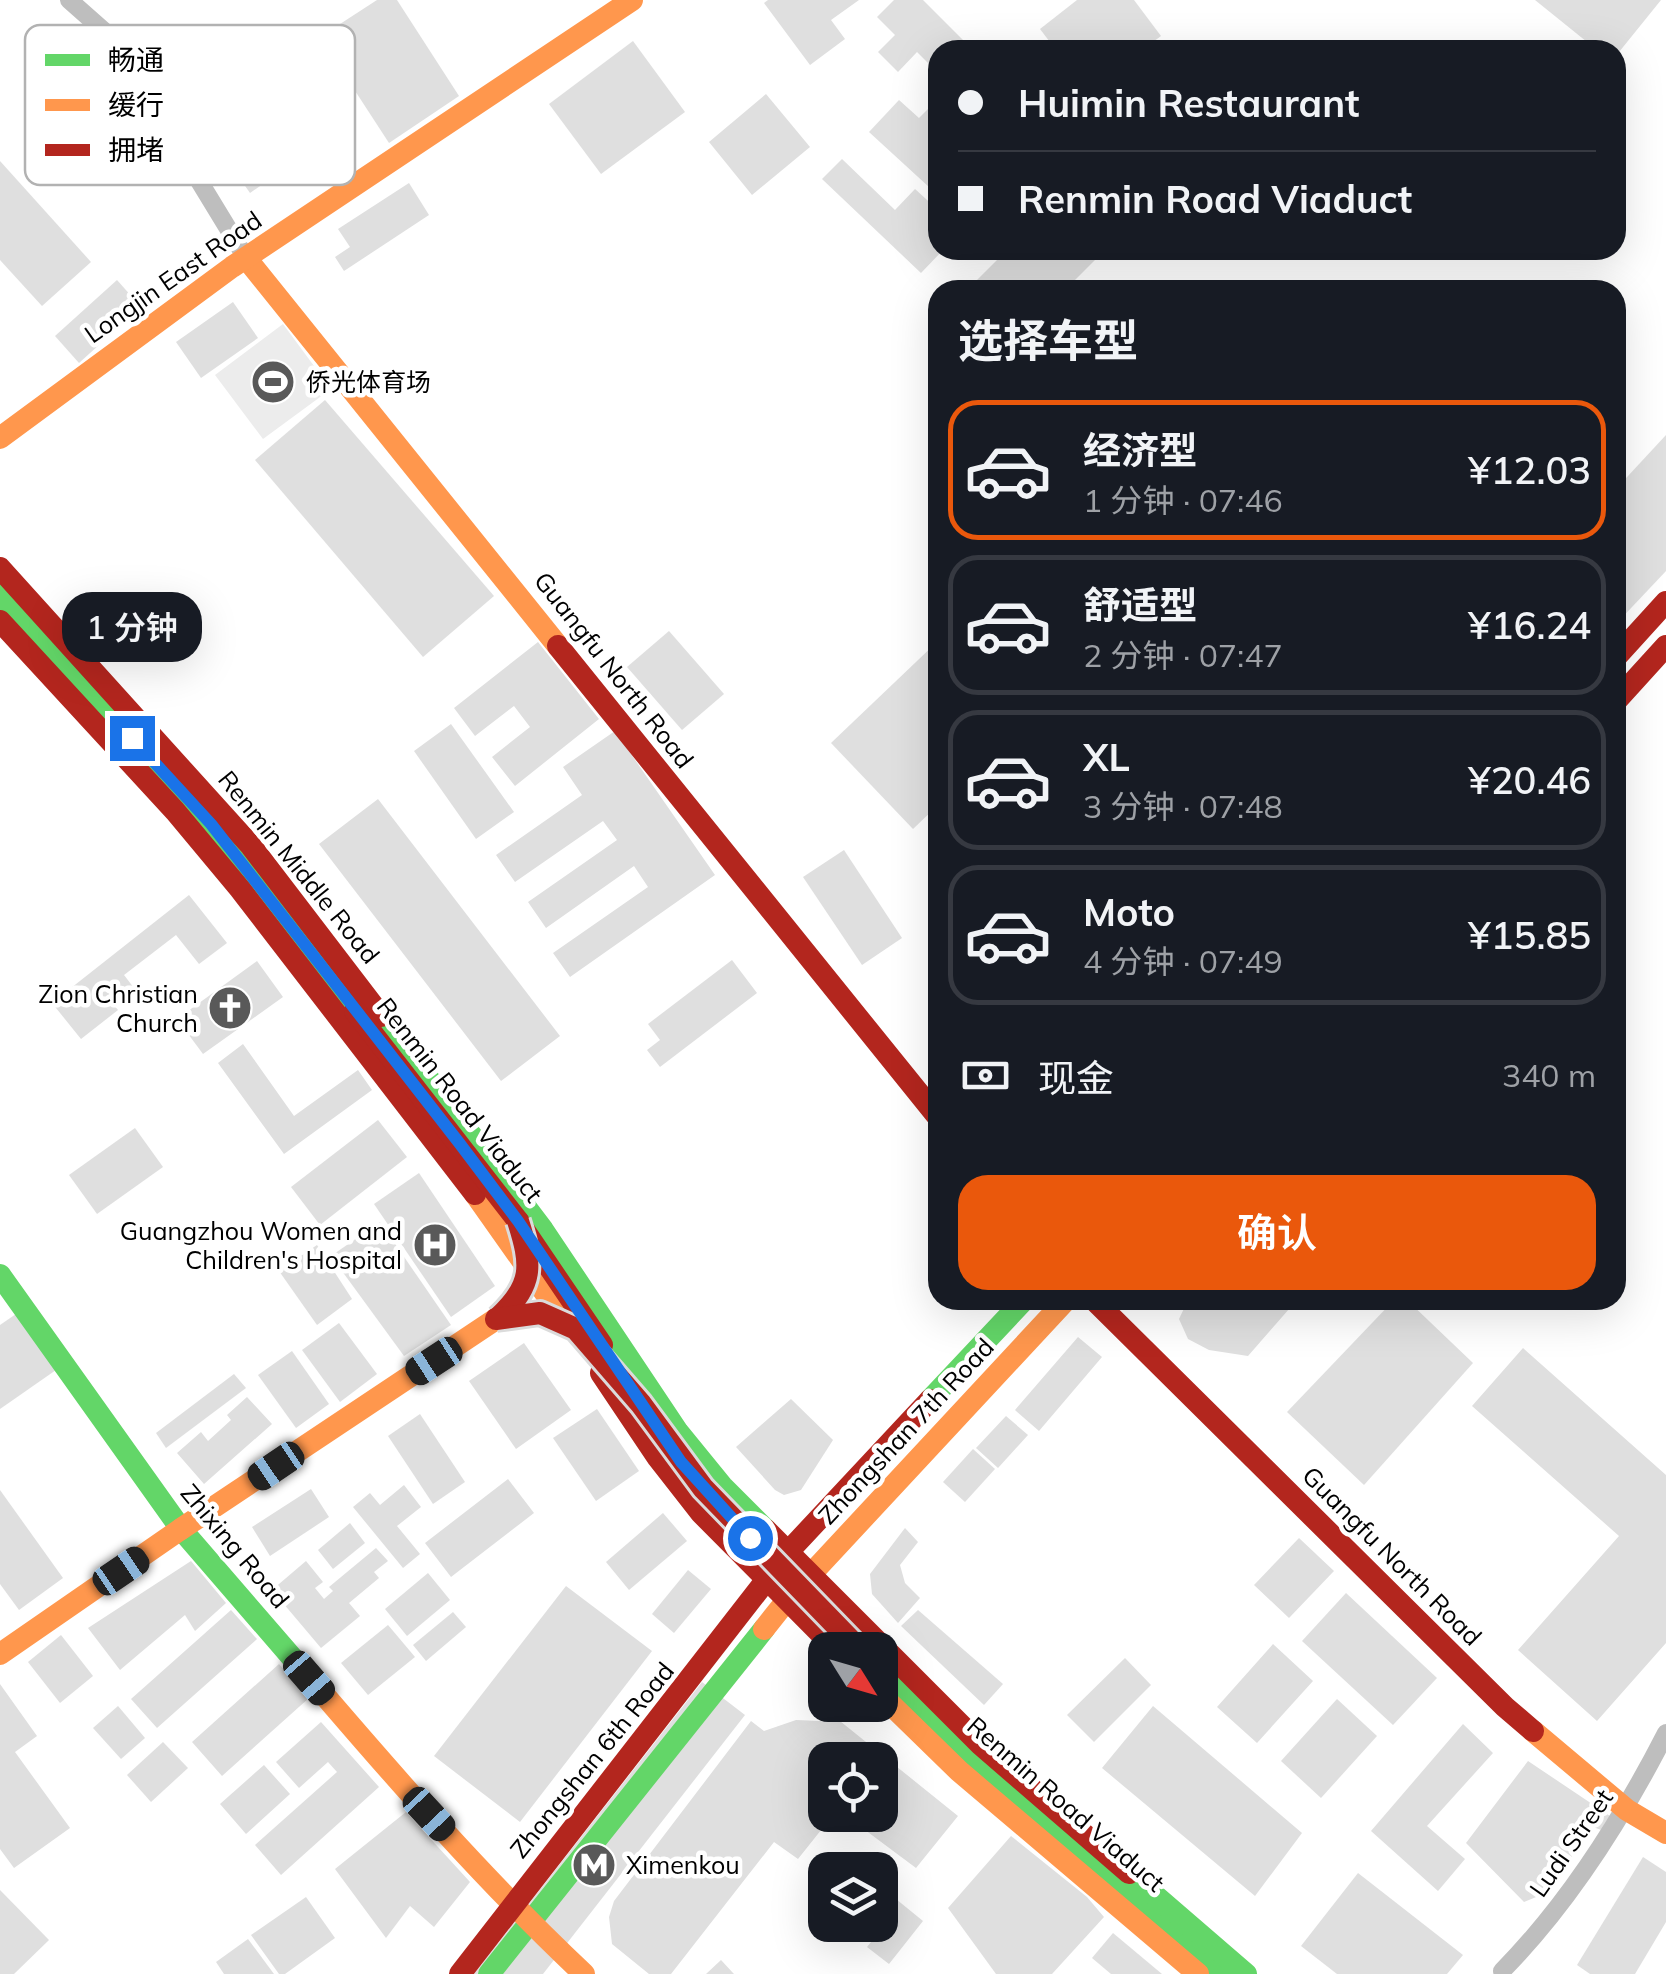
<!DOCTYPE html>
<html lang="zh">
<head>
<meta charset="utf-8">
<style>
	:root { --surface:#171b24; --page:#20242c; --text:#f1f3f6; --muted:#9ea1a6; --line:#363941; --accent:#ea580c }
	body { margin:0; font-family:Mulish,"Noto Sans SC",sans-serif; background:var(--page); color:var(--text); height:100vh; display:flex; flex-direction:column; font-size:38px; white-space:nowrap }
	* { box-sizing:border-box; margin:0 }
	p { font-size:32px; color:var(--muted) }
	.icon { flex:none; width:55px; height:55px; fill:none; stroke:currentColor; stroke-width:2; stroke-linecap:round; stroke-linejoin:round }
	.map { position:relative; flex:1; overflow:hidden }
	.side { position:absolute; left:928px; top:280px; width:698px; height:1030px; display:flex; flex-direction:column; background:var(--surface); border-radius:30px; box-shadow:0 10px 40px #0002 }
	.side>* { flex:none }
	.guide { position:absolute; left:928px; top:40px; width:698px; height:220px; border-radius:30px; box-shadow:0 10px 40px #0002; display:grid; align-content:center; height:220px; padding:0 30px; background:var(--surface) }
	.needle { width:65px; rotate:127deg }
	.fabs { position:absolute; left:808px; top:1632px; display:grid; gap:20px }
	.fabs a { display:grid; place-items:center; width:90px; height:90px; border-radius:20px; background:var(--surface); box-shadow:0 10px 40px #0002; font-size:50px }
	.end { position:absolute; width:45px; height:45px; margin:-22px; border:12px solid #1a73e8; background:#fff; box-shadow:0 0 0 5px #fff }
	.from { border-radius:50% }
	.bubble { position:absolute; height:70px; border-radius:30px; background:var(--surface); box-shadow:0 10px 40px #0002; font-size:32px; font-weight:600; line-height:70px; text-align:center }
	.car { position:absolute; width:30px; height:60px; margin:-30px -15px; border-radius:12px; box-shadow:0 0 8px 2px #0007; background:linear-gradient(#222 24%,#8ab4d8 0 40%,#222 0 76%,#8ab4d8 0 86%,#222 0) }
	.guide b { display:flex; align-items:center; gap:35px; height:95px; font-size:38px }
	.guide b+b { border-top:2px solid var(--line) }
	.guide i { width:25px; height:25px; background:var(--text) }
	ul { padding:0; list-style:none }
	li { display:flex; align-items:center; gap:30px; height:140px; margin:0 20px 15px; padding:0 10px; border:5px solid var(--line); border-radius:30px }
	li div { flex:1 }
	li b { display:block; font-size:38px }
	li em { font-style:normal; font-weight:600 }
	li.on { border-color:var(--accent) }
	li>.icon { width:90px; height:90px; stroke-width:1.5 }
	h2 { padding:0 30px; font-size:45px; line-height:120px }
	.pay { display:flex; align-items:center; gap:25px; height:110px; padding:0 30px; font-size:38px }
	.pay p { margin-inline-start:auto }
	.button { display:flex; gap:20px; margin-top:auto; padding:20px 30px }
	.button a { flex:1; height:115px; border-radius:30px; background:var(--accent); color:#fff; font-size:40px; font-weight:600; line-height:115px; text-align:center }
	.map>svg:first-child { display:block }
	.green { fill:#ececec }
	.building { fill:#dfdfdf }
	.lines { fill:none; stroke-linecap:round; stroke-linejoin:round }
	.street { stroke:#bebebe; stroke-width:18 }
	.fast { stroke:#63d668; stroke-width:22 }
	.slow { stroke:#ff974d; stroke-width:22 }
	.jam { stroke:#b3261e; stroke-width:22 }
	.jam-bridge-casing { stroke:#dbdbdb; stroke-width:28; stroke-linecap:butt }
	.jam-bridge { stroke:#b3261e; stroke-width:22 }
	.route { stroke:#1a73e8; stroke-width:12 }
	.labels { text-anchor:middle; stroke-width:9; stroke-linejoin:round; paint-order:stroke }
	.street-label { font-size:25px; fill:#000; stroke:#fff }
	.poi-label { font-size:25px; fill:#000; stroke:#fff; text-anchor:start }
	.key { fill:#fff; stroke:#b2b2b2; stroke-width:2.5 }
	.key-label { font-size:28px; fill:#000 }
</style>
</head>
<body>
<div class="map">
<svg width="1666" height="1974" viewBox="0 0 1666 1974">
	<rect width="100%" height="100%" fill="#fff"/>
	<polygon class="green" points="283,324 331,389 263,439 215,375"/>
	<g class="building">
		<polygon points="377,0 397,0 459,96 389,143 320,37"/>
		<polygon points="768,0 859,0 831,20 845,39 810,65 764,3"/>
		<polygon points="894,0 923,0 965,42 957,50 938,50 938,73 917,52 898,72 878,52 895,35 877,17"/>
		<polygon points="1077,0 1134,0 1161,36 1142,50 1056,50 1040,29"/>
		<polygon points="1535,0 1661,0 1615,57 1615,50 1597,50"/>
		<polygon points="633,41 685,112 601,174 549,104"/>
		<polygon points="308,56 353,122 250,193 204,127"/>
		<polygon points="766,94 810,147 752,195 709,142"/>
		<polygon points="938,99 938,178 929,187 869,132 899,100 919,118"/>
		<polygon points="842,159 895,210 915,189 938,210 938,250 943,250 921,273 822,179"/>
		<polygon points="0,161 91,262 42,306 0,260"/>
		<polygon points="409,183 429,215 344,271 335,257 350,247 338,229"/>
		<polygon points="1007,250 1105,250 1065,290 985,290 976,281"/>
		<polygon points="117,280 141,307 79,363 55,336"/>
		<polygon points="233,302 258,338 201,378 176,342"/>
		<polygon points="325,400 494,596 423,657 255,460"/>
		<polygon points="1666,435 1666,571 1615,625 1615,490"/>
		<polygon points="669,631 724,694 682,730 627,667"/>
		<polygon points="938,641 938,805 913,829 831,743"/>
		<polygon points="538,642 599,719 515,786 492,757 530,727 514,706 475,736 454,708"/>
		<polygon points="451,724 514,812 476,839 414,751"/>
		<polygon points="615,731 715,875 570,977 553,953 648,887 634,866 546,928 528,902 617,840 603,821 515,882 496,855 582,795 563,767"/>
		<polygon points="378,799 560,1036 501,1081 319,844"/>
		<polygon points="844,850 902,938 862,965 803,877"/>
		<polygon points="189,895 227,943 199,964 176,935 124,975 134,988 113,1004 118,1010 81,1039 52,1003"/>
		<polygon points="732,960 757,993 660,1067 647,1050 660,1040 648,1024"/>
		<polygon points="257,961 283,997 203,1054 177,1019"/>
		<polygon points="243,1044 294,1116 358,1070 372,1090 284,1154 218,1063"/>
		<polygon points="378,1120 407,1157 320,1225 291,1187"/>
		<polygon points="135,1128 163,1167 97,1214 69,1175"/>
		<polygon points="419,1173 495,1286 451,1317 374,1204"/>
		<polygon points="380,1222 451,1325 404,1356 331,1256"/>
		<polygon points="317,1245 352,1299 317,1325 279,1271"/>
		<polygon points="1188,1300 1297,1300 1248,1356 1209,1350 1188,1339 1179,1319"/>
		<polygon points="1394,1300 1407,1300 1473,1363 1364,1485 1287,1412"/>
		<polygon points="16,1314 56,1370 0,1409 0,1325"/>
		<polygon points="339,1323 377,1374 340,1402 302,1350"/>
		<polygon points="1078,1337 1102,1357 1039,1431 1015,1410"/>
		<polygon points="524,1343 571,1410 516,1449 469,1381"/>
		<polygon points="1523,1348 1666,1475 1666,1643 1597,1721 1518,1650 1619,1536 1472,1406"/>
		<polygon points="292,1351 329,1404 296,1428 258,1375"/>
		<polygon points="234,1374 246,1388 166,1448 156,1433"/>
		<polygon points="247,1397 272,1424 204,1484 177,1453 201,1432 208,1441 231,1420 227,1415"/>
		<polygon points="791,1399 833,1440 801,1490 784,1495 775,1490 736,1447"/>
		<polygon points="597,1409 639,1471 596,1501 553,1438"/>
		<polygon points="420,1414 465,1482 433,1504 388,1436"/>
		<polygon points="1006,1416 1028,1435 998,1468 976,1448"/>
		<polygon points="973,1449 995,1469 965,1502 943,1482"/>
		<polygon points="508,1479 534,1513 451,1577 425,1543"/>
		<polygon points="404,1485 421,1507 397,1526 420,1554 403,1568 353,1507 370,1493 380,1505"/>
		<polygon points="311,1489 329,1517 270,1556 252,1527"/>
		<polygon points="0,1490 63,1578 19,1610 0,1584"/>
		<polygon points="663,1513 687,1541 629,1590 606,1562"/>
		<polygon points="350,1523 365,1543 333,1569 318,1550"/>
		<polygon points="905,1528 918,1542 900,1565 905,1583 920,1598 898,1623 872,1594 870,1574"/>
		<polygon points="1299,1538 1334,1571 1289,1618 1254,1585"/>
		<polygon points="376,1548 388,1561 374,1572 379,1578 349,1603 360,1616 321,1648 272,1590 306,1561 323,1582 315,1588 324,1599 333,1591 329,1587"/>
		<polygon points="191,1561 226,1603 195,1631 185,1615 120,1670 88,1628"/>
		<polygon points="688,1570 711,1589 674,1633 652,1614"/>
		<polygon points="428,1573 450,1600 407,1636 385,1609"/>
		<polygon points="566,1586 652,1651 520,1822 434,1756"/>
		<polygon points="1346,1593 1437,1678 1393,1725 1302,1641"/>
		<polygon points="231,1610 257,1639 157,1728 131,1699"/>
		<polygon points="918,1610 1003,1684 984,1705 901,1626"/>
		<polygon points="453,1612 466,1627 426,1661 413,1645"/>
		<polygon points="388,1625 415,1657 368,1695 341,1663"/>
		<polygon points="61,1635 93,1676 60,1703 28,1662"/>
		<polygon points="1273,1644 1313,1681 1257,1743 1217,1707"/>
		<polygon points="1125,1658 1151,1685 1094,1742 1067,1715"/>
		<polygon points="279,1664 309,1698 222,1776 192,1742"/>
		<polygon points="702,1682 745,1715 543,1974 474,1974"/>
		<polygon points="0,1684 37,1736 15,1752 70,1828 14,1868 0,1849"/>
		<polygon points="1337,1699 1377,1736 1321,1798 1281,1761"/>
		<polygon points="118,1706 145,1738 121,1759 93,1728"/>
		<polygon points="1153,1706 1302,1833 1255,1896 1102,1768"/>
		<polygon points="830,1713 958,1816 916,1868 845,1815 880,1815 880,1760 825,1760 825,1815 833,1815 798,1859 774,1842 671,1974 649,1974 612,1944 609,1917 614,1901 751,1721 764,1731 796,1720 819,1721"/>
		<polygon points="321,1722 379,1787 281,1875 255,1845 337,1772 328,1762 299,1788 276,1762"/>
		<polygon points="1463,1724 1493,1753 1427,1826 1465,1859 1438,1891 1371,1831"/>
		<polygon points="163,1742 188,1768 151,1802 127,1775"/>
		<polygon points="1528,1761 1613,1818 1604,1831 1593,1827 1546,1893 1524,1902 1466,1843"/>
		<polygon points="264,1765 290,1794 246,1834 220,1804"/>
		<polygon points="406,1812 470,1882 434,1927 410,1906 386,1938 335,1869"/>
		<polygon points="1011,1836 1087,1897 1104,1917 1052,1974 996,1974 948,1908"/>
		<polygon points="841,1855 860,1870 829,1870"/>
		<polygon points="1643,1857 1666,1872 1666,1922 1635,1974 1590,1974 1577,1965"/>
		<polygon points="1358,1873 1463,1955 1447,1974 1337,1974 1301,1946"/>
		<polygon points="825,1876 825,1911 808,1897"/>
		<polygon points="880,1886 923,1921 889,1964 867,1947 888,1921 880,1914"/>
		<polygon points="0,1890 49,1940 14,1974 0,1974"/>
		<polygon points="306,1897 335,1938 285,1974 279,1974 251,1935"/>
		<polygon points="1113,1933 1162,1974 1111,1974 1092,1958"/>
		<polygon points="248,1939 274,1974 224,1974 216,1962"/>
		<polygon points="721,1960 734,1974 706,1974"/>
	</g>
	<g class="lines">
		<g class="street">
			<polyline points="69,0 112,38 246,258"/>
			<path d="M1502,1971c68,-69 120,-152 164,-238"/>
		</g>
		<g class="fast">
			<polyline points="0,595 211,825 355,1011"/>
			<polyline points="381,1016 543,1230 678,1432 722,1486 766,1530"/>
			<polyline points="0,1275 181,1529 308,1676"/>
			<polyline points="930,1400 1024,1300"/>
			<polyline points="880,1670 976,1763 1221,1974"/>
			<polyline points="1129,1873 1246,1974"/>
			<polyline points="489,1974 764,1629"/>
		</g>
		<g class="slow">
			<polyline points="246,258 558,646"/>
			<polyline points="0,438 232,267 632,0"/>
			<polyline points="475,1194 570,1328"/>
			<polyline points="181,1529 496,1319"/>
			<polyline points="764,1629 787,1600 1066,1300"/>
			<polyline points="0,1654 181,1529"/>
			<path d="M308,1676c88,103 177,205 276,298"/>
			<polyline points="880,1694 959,1771 1198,1974"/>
			<polyline points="1533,1731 1627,1810 1666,1833"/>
		</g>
		<g class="jam">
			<polyline points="0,568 251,846 381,1016"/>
			<polyline points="0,621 175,811 240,889 475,1194"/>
			<polyline points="558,646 938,1117"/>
			<polyline points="1615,658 1666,602"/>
			<polyline points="1615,702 1666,646"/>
			<polyline points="355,1011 518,1221 602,1345"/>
			<polyline points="1094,1300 1505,1707 1533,1731"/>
			<polyline points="601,1373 658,1458 701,1513 837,1650"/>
			<polyline points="766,1530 981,1745 1129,1873"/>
			<polyline points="460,1974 788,1552 930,1400"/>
		</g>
		<defs>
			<g id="jam-bridge">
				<path d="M498,1318c36,-33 34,-53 20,-97"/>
				<polyline points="496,1319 540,1313 576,1329 641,1404 703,1488 860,1650"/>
			</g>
		</defs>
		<use href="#jam-bridge" class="jam-bridge-casing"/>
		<use href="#jam-bridge" class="jam-bridge"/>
	</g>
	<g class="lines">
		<polyline class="route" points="132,738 211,824 460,1144 518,1221 681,1462 750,1538"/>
	</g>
	<defs>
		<symbol id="stadium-disc" viewBox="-11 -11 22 22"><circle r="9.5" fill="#595959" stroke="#fff"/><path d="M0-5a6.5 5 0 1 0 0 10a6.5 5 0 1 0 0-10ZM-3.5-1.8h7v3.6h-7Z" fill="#fff"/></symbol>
		<symbol id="church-disc" viewBox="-11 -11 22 22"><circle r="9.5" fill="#595959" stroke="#fff"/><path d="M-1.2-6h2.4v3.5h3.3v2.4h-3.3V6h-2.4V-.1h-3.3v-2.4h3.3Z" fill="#fff"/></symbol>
		<symbol id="hospital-disc" viewBox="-11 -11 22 22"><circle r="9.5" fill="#595959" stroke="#fff"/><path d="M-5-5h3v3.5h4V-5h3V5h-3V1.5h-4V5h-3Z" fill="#fff"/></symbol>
		<symbol id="metro-disc" viewBox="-11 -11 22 22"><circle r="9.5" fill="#595959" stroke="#fff"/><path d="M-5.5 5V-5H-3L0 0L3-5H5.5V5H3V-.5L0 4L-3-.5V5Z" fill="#fff"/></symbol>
	</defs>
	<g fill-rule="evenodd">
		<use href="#stadium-disc" x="248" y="357" width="50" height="50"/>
		<use href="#church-disc" x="205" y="983" width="50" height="50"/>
		<use href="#hospital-disc" x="410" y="1220" width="50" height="50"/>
		<use href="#metro-disc" x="569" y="1840" width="50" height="50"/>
	</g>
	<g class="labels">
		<g class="street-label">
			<text transform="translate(173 277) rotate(-35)" y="9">Longjin East Road</text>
			<text transform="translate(614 670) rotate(52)" y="9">Guangfu North Road</text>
			<text transform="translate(299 867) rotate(51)" y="9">Renmin Middle Road</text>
			<text transform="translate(460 1100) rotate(52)" y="9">Renmin Road Viaduct</text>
			<text transform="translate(906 1431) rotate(-47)" y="9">Zhongshan 7th Road</text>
			<text transform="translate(235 1546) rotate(50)" y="9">Zhixing Road</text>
			<text transform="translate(1392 1556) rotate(45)" y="9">Guangfu North Road</text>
			<text transform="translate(592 1760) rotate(-51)" y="9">Zhongshan 6th Road</text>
			<text transform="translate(1066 1804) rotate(41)" y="9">Renmin Road Viaduct</text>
			<text transform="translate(1571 1843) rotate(-55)" y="9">Ludi Street</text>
		</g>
		<g class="poi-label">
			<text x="306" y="391">侨光体育场</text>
			<text x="198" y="1003" text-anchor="end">Zion Christian<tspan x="198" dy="29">Church</tspan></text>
			<text x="402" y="1240" text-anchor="end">Guangzhou Women and<tspan x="402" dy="29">Children's Hospital</tspan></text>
			<text x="626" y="1874">Ximenkou</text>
		</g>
	</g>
	<rect x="25" y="25" width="330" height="160" rx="15" class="key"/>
	<rect x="45" y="54" width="45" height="12" fill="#63d668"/>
	<rect x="45" y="99" width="45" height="12" fill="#ff974d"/>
	<rect x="45" y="144" width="45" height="12" fill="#b3261e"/>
	<g class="key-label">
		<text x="108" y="70">畅通</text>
		<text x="108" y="115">缓行</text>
		<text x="108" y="160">拥堵</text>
	</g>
</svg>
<div class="fabs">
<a><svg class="needle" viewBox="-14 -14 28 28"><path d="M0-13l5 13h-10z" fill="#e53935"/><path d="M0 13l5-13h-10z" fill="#9ea1a6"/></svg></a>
<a><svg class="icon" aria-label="locate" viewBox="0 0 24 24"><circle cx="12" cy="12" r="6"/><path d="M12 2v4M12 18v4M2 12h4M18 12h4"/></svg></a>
<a><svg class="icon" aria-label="layers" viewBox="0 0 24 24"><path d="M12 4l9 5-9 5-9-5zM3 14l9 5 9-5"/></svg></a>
</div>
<i class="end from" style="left:750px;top:1538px"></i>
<i class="end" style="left:132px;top:738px"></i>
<div class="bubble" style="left:62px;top:592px;width:140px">1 分钟</div>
<i class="car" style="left:434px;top:1361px;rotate:237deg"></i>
<i class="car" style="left:276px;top:1466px;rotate:236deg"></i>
<i class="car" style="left:121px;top:1571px;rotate:56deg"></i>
<i class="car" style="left:309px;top:1678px;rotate:139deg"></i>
<i class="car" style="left:429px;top:1814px;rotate:137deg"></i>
<div class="guide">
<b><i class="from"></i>Huimin Restaurant</b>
<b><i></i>Renmin Road Viaduct</b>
</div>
<section class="side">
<h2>选择车型</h2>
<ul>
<li class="on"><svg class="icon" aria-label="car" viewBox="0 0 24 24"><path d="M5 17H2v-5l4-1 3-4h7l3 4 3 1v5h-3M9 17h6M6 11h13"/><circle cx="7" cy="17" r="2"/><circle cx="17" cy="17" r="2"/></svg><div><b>经济型</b><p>1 分钟 · 07:46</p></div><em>¥12.03</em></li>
<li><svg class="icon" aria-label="car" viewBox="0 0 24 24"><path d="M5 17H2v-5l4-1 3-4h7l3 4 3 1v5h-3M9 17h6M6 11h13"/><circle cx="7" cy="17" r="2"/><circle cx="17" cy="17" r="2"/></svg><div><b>舒适型</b><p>2 分钟 · 07:47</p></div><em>¥16.24</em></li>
<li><svg class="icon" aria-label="car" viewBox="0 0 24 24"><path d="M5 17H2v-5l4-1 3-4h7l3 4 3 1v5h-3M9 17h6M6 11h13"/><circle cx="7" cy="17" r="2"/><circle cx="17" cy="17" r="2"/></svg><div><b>XL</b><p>3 分钟 · 07:48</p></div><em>¥20.46</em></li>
<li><svg class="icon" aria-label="car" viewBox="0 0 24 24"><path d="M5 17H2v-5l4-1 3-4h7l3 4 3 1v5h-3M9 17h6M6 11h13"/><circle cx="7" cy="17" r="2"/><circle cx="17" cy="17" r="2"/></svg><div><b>Moto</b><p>4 分钟 · 07:49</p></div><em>¥15.85</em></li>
</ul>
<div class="pay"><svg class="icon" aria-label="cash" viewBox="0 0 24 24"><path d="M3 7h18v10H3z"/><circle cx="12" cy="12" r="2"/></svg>现金<p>340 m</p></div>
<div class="button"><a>确认</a></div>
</section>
</div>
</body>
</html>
